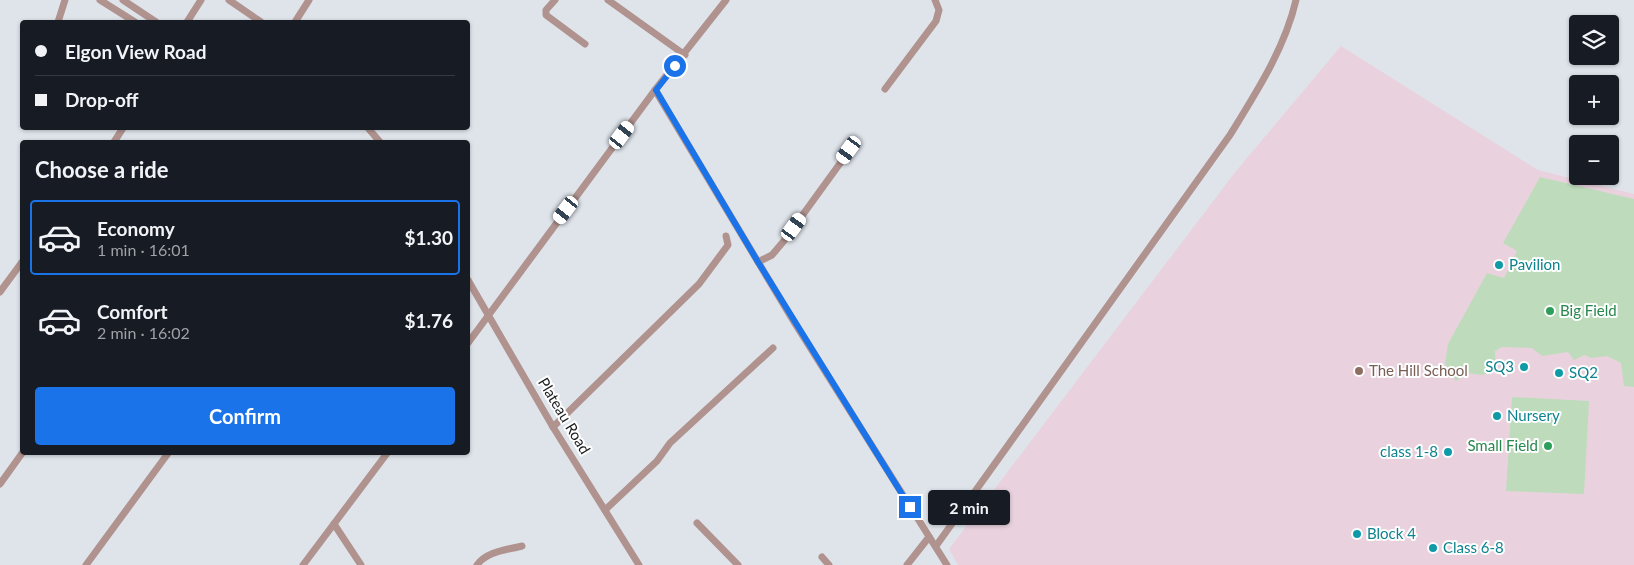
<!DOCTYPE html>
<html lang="en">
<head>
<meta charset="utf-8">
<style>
	:root { --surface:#171b24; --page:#20242c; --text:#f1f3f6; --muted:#9ea1a6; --line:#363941; --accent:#1a73e8 }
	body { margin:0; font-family:Lato,sans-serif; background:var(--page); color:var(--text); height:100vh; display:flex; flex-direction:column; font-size:19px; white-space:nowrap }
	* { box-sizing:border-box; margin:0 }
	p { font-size:16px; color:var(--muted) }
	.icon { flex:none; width:28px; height:28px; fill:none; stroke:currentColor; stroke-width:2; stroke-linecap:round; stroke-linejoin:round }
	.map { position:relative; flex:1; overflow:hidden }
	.drawer { position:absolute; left:20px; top:140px; width:450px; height:315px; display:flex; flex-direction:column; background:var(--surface); border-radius:5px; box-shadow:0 1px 4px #0004 }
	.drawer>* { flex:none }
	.top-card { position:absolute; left:20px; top:20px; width:450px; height:110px; border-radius:5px; box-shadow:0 1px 4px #0004; display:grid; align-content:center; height:110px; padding:0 15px; background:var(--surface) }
	.controls { position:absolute; left:1569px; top:15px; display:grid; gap:10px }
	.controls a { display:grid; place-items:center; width:50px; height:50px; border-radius:5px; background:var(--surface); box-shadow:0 1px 4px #0004; font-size:25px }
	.end { position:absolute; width:22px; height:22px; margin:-11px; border:6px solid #1a73e8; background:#fff; box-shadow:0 0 0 2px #fff }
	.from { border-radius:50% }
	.bubble { position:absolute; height:35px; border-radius:5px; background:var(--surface); box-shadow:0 1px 4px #0004; font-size:16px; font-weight:700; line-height:35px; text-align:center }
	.car { position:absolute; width:15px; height:30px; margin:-15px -8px; border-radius:6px; box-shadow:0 0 4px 1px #0007; background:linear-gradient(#fff 24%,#345 0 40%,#fff 0 76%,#345 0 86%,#fff 0) }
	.top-card b { display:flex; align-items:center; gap:18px; height:48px; font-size:19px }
	.top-card b+b { border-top:1px solid var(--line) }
	.top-card i { width:12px; height:12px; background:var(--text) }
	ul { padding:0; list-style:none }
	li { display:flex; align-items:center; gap:15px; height:75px; margin:0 10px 8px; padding:0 5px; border:2px solid transparent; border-radius:5px }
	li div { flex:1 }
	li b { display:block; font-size:19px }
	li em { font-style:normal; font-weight:700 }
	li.selected { border-color:var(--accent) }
	li>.icon { width:45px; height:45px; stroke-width:1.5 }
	h2 { padding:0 15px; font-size:22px; line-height:60px }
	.primary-button { display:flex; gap:10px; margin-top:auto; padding:10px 15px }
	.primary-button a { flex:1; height:58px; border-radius:5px; background:var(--accent); color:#fff; font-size:20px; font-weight:700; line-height:58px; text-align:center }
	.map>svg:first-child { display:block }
	.education { fill:#e9d2de }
	.green { fill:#bedcbc }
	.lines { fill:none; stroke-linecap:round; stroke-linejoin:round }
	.minor { stroke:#b0938f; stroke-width:7 }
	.route { stroke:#1a73e8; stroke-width:6 }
	.culture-dot { fill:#0f9aa8; stroke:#fff; stroke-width:2 }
	.leisure-dot { fill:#2e9e5b; stroke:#fff; stroke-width:2 }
	.education-dot { fill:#8d6e63; stroke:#fff; stroke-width:2 }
	.labels { text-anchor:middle; stroke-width:4; stroke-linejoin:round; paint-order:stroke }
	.culture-label { font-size:15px; fill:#0d838f; stroke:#fff; text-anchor:start }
	.leisure-label { font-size:15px; fill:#27864d; stroke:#fff; text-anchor:start }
	.education-label { font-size:15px; fill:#785e54; stroke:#fff; text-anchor:start }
	.street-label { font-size:15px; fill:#17191b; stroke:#fff }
</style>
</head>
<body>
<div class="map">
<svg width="1634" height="565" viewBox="0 0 1634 565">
	<rect width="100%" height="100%" fill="#dfe4eb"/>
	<polygon class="education" points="1341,46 1538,170 1634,194 1634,565 958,565 949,549 1236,171"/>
	<g class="green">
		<polygon points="1540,177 1634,199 1634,387 1624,386 1621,363 1607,356 1591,358 1584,355 1574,360 1568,352 1542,356 1532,348 1502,347 1495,351 1496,371 1482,375 1467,373 1456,381 1445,364 1448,344 1487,273 1504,278 1517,251 1503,243"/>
		<polygon points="1512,397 1589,401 1584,494 1506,491"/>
	</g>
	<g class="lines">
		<g class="minor">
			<polyline points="100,0 135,22"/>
			<polyline points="123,0 156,22"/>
			<polyline points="229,0 261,22"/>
			<polyline points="555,0 546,10 546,15 585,44"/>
			<polyline points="608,0 685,55"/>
			<polyline points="58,22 65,0"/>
			<polyline points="187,22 201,0"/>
			<polyline points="295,22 309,0"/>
			<polyline points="885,89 936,21 939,10 935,0"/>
			<polyline points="655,90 794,322 947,565"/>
			<polyline points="368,128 380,142"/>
			<polyline points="114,142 123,128"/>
			<polyline points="758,262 772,255 783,242 849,151"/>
			<polyline points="468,280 553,427 639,565"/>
			<polyline points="0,292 22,262"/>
			<polyline points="468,343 655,90 726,0"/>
			<polyline points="553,427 699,284 728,245 726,236"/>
			<polyline points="0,484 23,452"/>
			<polyline points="605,510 657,461 670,443 773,348"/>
			<polyline points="697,523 738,565"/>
			<polyline points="334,524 361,565"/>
			<path d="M936,546l294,-411c26,-42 55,-87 66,-135"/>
			<polyline points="822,557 829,565"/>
			<polyline points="86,565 169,452"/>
			<polyline points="303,565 388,452"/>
			<path d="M477,565c10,-14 30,-15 45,-19"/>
			<polyline points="907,565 929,537"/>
		</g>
	</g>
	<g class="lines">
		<polyline class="route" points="675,66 656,90 758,262 910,507"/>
	</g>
	<g class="culture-dot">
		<circle cx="1499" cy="265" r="5"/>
		<circle cx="1524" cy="367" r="5"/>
		<circle cx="1559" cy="373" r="5"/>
		<circle cx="1497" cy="416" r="5"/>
		<circle cx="1448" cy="452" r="5"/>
		<circle cx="1357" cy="534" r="5"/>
		<circle cx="1433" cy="548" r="5"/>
	</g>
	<g class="leisure-dot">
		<circle cx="1550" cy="311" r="5"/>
		<circle cx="1548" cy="446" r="5"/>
	</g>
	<circle class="education-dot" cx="1359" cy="371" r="5"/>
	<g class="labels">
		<g class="culture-label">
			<text x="1509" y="270">Pavilion</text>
			<text x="1514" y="372" text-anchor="end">SQ3</text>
			<text x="1569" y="378">SQ2</text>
			<text x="1507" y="421">Nursery</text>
			<text x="1438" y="457" text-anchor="end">class 1-8</text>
			<text x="1367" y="539">Block 4</text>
			<text x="1443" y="553">Class 6-8</text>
		</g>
		<g class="leisure-label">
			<text x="1560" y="316">Big Field</text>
			<text x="1538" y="451" text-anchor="end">Small Field</text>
		</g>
		<g class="education-label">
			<text x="1369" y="376">The Hill School</text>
		</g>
		<g class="street-label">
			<text transform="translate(564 416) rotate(59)" y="5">Plateau Road</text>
		</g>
	</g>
</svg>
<div class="controls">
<a><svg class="icon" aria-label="layers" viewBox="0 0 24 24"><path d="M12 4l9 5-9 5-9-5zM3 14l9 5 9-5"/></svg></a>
<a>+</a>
<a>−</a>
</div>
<i class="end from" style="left:675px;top:66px"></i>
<i class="end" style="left:910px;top:507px"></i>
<div class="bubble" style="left:928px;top:490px;width:82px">2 min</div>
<i class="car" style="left:622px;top:135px;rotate:37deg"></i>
<i class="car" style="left:849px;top:150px;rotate:216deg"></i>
<i class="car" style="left:566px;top:210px;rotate:217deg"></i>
<i class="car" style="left:794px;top:227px;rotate:36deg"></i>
<div class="top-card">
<b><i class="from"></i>Elgon View Road</b>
<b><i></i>Drop-off</b>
</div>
<section class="drawer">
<h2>Choose a ride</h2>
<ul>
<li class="selected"><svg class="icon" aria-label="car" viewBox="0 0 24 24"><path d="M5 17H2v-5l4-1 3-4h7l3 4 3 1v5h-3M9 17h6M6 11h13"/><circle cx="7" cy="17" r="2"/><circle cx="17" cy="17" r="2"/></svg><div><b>Economy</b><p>1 min · 16:01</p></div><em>$1.30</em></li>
<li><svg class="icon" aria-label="car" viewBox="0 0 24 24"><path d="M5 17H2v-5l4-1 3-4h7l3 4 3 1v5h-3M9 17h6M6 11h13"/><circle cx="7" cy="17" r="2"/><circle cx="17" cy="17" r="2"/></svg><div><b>Comfort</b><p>2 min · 16:02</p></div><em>$1.76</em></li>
</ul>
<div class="primary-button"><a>Confirm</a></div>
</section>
</div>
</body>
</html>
